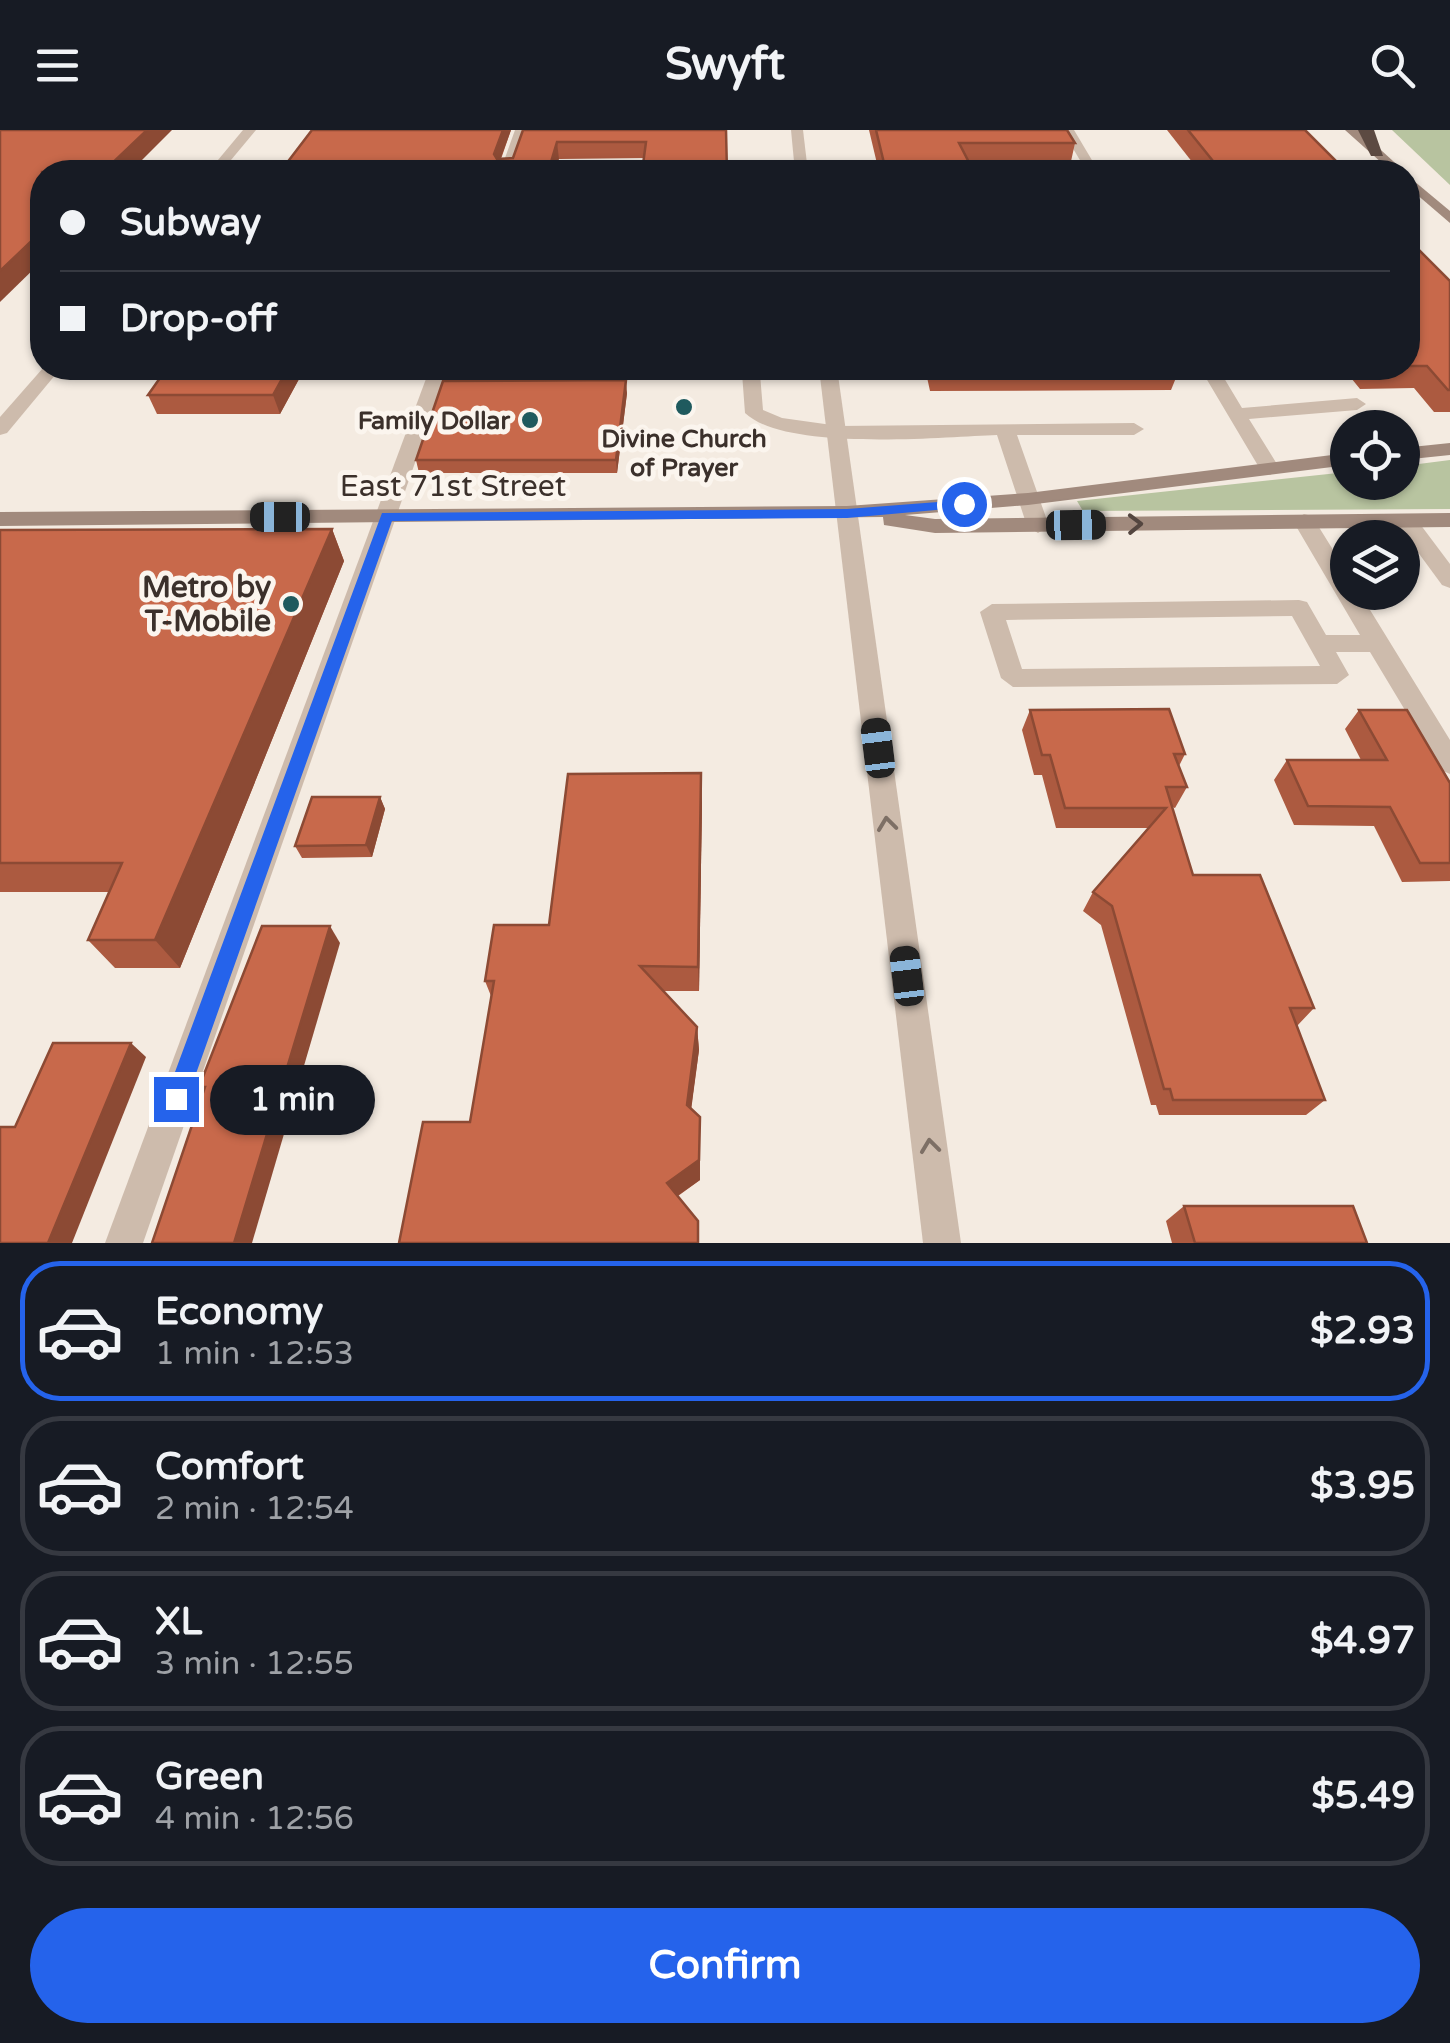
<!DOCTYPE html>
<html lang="en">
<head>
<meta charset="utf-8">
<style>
	:root { --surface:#171b24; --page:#20242c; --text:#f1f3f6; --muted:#9ea1a6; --line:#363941; --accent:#2563eb }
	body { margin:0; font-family:"Varela Round",sans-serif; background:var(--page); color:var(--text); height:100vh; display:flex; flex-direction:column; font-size:38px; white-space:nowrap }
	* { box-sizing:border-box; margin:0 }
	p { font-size:32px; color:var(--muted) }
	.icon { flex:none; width:55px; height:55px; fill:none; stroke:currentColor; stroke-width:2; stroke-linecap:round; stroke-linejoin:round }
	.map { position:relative; height:1113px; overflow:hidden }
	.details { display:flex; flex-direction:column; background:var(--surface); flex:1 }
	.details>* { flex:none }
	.banner { position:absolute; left:30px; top:30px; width:1390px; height:220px; border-radius:40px; box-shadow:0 2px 8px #0004; display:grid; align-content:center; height:220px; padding:0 30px; background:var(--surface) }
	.controls { position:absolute; left:1330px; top:280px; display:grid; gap:20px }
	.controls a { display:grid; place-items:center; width:90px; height:90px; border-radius:50%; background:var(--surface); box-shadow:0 2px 8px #0004; font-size:50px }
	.end { position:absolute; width:45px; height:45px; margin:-22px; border:12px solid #2563eb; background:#fff; box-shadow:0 0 0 5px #fff }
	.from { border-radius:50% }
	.bubble { position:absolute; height:70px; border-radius:35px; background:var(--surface); box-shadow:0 2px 8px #0004; font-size:32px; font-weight:700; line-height:70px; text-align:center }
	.car { position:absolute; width:30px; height:60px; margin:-30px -15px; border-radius:12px; box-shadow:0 0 8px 2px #0007; background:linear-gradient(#222 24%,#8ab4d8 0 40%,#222 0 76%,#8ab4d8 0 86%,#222 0) }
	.banner b { display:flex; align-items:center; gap:35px; height:95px; font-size:38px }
	.banner b+b { border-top:2px solid var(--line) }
	.banner i { width:25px; height:25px; background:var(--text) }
	ul { padding:18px 0 0; list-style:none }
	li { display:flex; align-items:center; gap:30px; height:140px; margin:0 20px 15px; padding:0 10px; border:5px solid var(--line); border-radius:40px }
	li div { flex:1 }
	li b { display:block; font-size:38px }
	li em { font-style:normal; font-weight:700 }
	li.active { border-color:var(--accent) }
	li>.icon { width:90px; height:90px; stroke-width:1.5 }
	.action { display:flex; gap:20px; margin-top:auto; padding:20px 30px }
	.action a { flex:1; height:115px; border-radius:60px; background:var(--accent); color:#fff; font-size:40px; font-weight:700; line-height:115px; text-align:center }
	header { display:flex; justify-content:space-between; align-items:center; height:130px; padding:0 30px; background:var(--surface); font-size:45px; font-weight:700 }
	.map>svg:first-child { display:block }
	.green { fill:#b8c4a0 }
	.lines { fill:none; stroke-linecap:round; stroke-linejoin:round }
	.service { fill:#cdbbac; fill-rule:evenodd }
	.minor { fill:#cdbbac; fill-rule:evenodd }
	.secondary { fill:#a18a7d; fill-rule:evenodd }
	.motorway { fill:#5c4a42; fill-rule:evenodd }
	.wall { fill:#ac5a40 }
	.shaded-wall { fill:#8c4a34 }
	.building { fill:#c8694b; stroke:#8c4a34; stroke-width:2.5 }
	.oneway { stroke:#544640 }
	.oneway2 { stroke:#7d6f65 }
	.route { fill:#2563eb }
	.poi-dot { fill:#1f5a5e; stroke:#fbf5ee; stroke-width:4 }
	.labels { text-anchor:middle; stroke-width:10; stroke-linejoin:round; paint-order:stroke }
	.far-poi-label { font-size:25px; font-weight:bold; fill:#3b302b; stroke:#fbf5ee; text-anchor:end }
	.street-label { font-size:30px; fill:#3b302b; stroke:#fbf5ee }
	.poi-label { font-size:30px; font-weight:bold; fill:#3b302b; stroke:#fbf5ee; text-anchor:end }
</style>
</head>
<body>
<header><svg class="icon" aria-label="menu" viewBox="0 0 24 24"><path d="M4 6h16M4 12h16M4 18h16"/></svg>Swyft<svg class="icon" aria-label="search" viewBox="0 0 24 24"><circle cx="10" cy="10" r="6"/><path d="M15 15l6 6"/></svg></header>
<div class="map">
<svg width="1450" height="1113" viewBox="0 0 1450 1113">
	<rect width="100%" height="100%" fill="#f4ebe1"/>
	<g class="green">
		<polygon points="1392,0 1450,0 1450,55"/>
		<polygon points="1450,330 1450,379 1083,381 1077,371 1347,342 1348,352 1402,352 1403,336"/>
	</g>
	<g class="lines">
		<g class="service">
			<polygon points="515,0 527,0 513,42 500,42"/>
			<polygon points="1062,0 1074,0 1099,42 1087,42"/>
			<polygon points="430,238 448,238 143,1113 105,1113"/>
			<path d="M746,238h19l-5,6 3,36 19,8 57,8 295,-3 10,6 -10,6h-117l32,91 -11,7 -11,-7 -30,-91c-56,2 -211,17 -252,-22l-3,-40z"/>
			<polygon points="1200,238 1218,238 1242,278 1357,268 1366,274 1357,280 1249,289 1280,339 1270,345 1260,339"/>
			<path d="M1304,384l8,2 36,58v18h11l91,148v34l-9,-4 -71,-118h-34l13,23 -12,9 -324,3 -12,-9 -21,-66 12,-8 307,-4 8,2 19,33h34l-67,-114zM1292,486l28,50 -298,3 -16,-49z"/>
			<polygon points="1406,384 1414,386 1450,434 1450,458 1442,455 1395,391"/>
		</g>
		<g class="minor">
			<polygon points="243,0 256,0 221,42 208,42"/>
			<polygon points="791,0 803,0 808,42 795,42"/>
			<polygon points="43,238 61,238 7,303 0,305 0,287"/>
			<polygon points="819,238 837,238 961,1113 923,1113"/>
		</g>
		<g class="secondary">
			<polygon points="1345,0 1359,0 1405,42 1392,42"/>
			<polygon points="1408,46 1450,81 1450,93 1408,57"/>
			<polygon points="1450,313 1450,325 1402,330 1402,318"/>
			<polygon points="1348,323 1348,335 1028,375 905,385 935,389 1450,383 1450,397 935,403 884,395 883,387 0,396 0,382 847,376 1028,363"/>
		</g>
		<polygon class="motorway" points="1358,0 1374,0 1383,26 1371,26"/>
	</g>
	<g class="wall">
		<polygon points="511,0 501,29 513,28 523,0 726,0 644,28 559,29 280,42"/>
		<polygon points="869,0 1067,0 1075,13 1070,36 970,35 974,42 879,42"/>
		<polygon points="1167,0 1305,0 1347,42 1200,42"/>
		<polygon points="1408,109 1450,151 1450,282 1434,282 1414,258 1360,259 1343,238 1408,238"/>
		<polygon points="305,238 280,284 157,284 148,265"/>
		<polygon points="925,238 1180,238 1171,260 930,261"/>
		<polygon points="627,263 617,343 419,343 416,330"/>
		<polygon points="332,399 344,431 180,838 115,838 88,810 109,762 0,762 0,400"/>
		<polygon points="1030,580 1185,624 1179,636 1187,657 1175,678 1172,677 1193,745 1314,878 1297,896 1325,970 1306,985 1159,985 1156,975 1151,975 1101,795 1083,781 1093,762 1148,698 1056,698 1042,645 1034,645 1022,600"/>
		<polygon points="1359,580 1450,653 1450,751 1402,752 1374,696 1294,695 1274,650 1287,630 1361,630 1345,599"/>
		<polygon points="380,667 385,679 372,727 302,728 295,716"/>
		<polygon points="702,672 699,861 663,861 697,897 699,920 691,978 700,987 700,1050 678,1066 470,992 491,866 485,851 549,795"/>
		<polygon points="1184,1076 1367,1113 1172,1113 1166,1091"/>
	</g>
	<g class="shaded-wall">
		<polygon points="147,0 172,0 130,42 103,42"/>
		<polygon points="503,0 511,0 496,41 494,24"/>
		<polygon points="557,12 559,29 555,42 548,42"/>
		<polygon points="42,101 42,131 0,172 0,141"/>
		<polygon points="288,238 305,238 280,284 273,265"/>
		<polygon points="626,250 627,263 617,343 616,330"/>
		<polygon points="332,399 344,431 180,838 155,810"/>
		<polygon points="701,643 702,672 699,861 698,837"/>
		<polygon points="380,667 385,679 372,727 366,715"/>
		<polygon points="330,796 340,813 252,1113 234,1113"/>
		<polygon points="697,897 699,920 689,996 687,975"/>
		<polygon points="131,913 146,927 72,1113 48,1113"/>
		<polygon points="700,987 700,1050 670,1071 667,1053"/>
	</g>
	<g class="building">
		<polygon points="0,0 147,0 103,42 42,42 42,101 0,141"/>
		<polygon points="312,0 503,0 494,24 497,29 513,28 523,0 726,0 727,42 642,42 646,12 557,12 548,42 280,42"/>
		<polygon points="876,0 1067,0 1075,13 959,13 974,42 902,42 899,33 884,33"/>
		<polygon points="1188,0 1305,0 1347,42 1214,42 1209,36 1217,36"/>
		<polygon points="1408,109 1450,151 1450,260 1448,260 1427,236 1408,236"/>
		<polygon points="167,238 288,238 273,265 148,265"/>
		<polygon points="626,250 616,330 416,330 443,251"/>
		<polygon points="332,399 155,810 88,810 122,733 0,733 0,400"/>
		<polygon points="1169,579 1185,624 1174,624 1187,657 1166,657 1193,745 1260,745 1314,878 1290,878 1325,970 1173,970 1170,959 1164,959 1112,776 1093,762 1166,678 1065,678 1050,625 1042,625 1030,580"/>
		<polygon points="1359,580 1407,580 1450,653 1450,733 1420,733 1390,677 1308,676 1287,630 1387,630"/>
		<polygon points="701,643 698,837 640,836 697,897 687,975 700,987 699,1030 667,1053 698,1091 698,1113 399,1113 423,992 470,992 494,851 485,851 494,795 549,795 568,644"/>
		<polygon points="312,667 380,667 366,715 295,716"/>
		<polygon points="262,796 330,796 234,1113 152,1113 205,957 199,957"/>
		<polygon points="53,913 131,913 48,1113 0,1113 0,997 15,997"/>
		<polygon points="1184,1076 1353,1076 1367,1113 1195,1113"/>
	</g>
	<defs><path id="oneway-chevron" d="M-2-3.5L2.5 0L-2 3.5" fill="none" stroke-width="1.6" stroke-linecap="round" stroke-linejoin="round" transform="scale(2.5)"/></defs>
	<use class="oneway" href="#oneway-chevron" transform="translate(1135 394) rotate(-1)"/>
	<g class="oneway2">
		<use href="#oneway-chevron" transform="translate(887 694) rotate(-97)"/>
		<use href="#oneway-chevron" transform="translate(930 1016) rotate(-97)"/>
	</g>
	<polygon class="route" points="964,370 969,377 847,388 392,391 187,969 184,977 168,977 165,969 382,383 847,379"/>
	<g class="poi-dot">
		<circle cx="684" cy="277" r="10"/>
		<circle cx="530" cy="290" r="10"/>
		<circle cx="291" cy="474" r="10"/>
	</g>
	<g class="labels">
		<g class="far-poi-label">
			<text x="510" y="299">Family Dollar</text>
			<text x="684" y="317" text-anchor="middle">Divine Church<tspan x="684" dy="29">of Prayer</tspan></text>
		</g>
		<g class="street-label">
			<text x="453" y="366">East 71st Street</text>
		</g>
		<g class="poi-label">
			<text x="271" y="467">Metro by<tspan x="271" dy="34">T-Mobile</tspan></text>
		</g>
	</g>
</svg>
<div class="controls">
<a><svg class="icon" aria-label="locate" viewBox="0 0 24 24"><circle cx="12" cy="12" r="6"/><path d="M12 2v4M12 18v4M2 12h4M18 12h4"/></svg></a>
<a><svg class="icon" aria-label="layers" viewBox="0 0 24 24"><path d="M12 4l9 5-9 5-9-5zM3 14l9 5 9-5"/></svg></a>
</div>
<i class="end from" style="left:964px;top:374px"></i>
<i class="end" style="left:176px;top:969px"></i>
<div class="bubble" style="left:210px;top:935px;width:165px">1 min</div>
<i class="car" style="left:280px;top:387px;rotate:270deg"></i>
<i class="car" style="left:1076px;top:395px;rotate:89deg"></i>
<i class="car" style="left:878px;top:618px;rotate:353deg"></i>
<i class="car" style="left:907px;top:846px;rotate:353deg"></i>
<div class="banner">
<b><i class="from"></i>Subway</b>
<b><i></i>Drop-off</b>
</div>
</div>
<section class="details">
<ul>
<li class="active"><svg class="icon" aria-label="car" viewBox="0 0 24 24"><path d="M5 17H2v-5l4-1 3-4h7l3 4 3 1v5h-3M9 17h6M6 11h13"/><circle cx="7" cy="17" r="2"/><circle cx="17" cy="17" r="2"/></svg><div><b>Economy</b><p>1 min · 12:53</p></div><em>$2.93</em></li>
<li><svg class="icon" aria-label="car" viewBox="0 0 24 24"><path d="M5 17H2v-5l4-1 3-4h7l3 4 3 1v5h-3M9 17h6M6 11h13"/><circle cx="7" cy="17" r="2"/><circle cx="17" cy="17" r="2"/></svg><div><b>Comfort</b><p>2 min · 12:54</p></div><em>$3.95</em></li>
<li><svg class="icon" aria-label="car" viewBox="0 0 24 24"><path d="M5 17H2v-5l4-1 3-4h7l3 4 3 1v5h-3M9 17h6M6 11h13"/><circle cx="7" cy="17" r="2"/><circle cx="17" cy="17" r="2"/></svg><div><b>XL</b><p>3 min · 12:55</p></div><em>$4.97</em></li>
<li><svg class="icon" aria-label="car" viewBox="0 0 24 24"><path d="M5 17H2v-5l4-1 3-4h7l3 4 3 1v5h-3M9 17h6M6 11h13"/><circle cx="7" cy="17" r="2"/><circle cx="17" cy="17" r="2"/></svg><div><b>Green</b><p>4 min · 12:56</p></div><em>$5.49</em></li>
</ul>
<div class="action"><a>Confirm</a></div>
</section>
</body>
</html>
